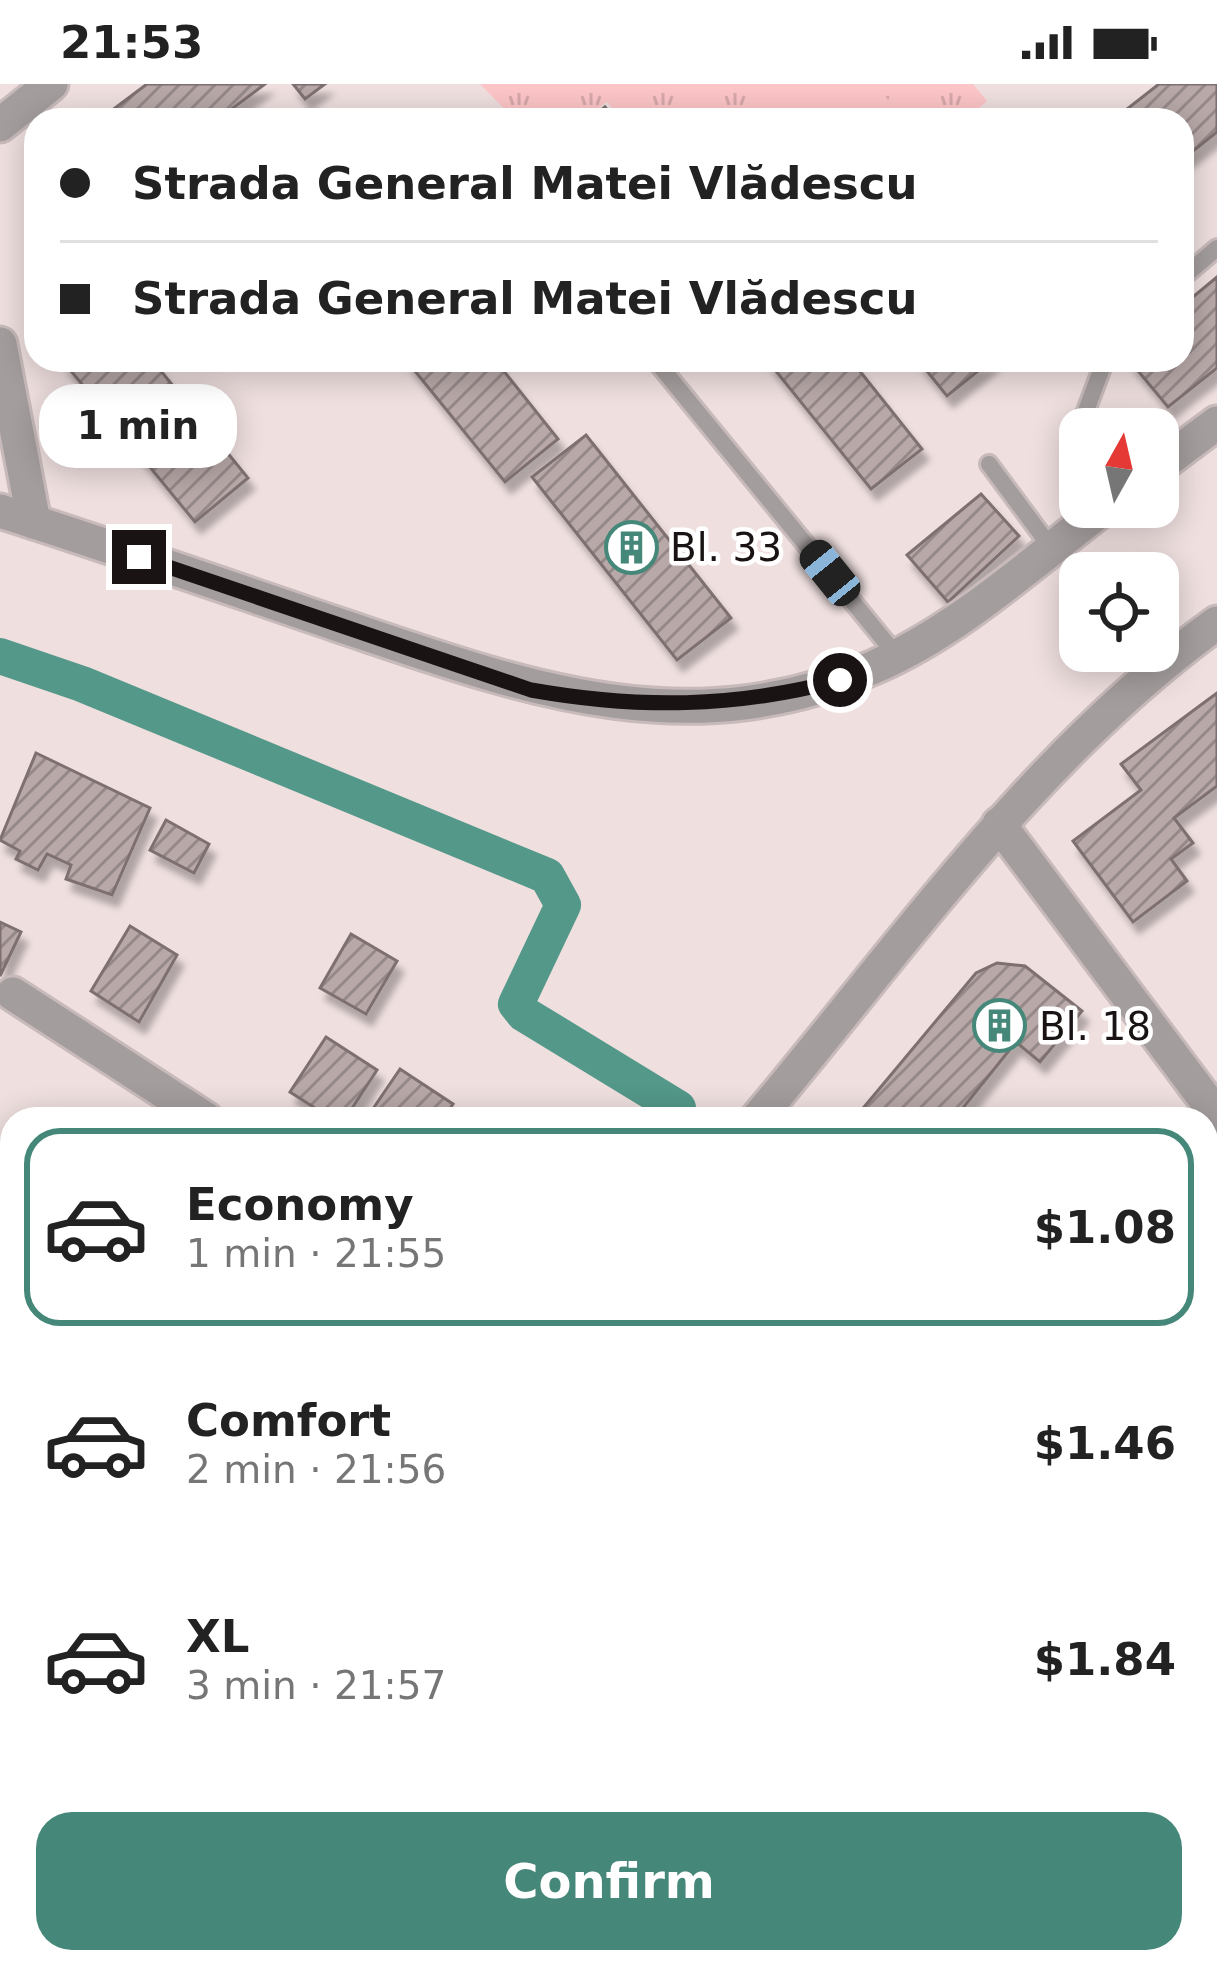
<!DOCTYPE html>
<html lang="en">
<head>
<meta charset="utf-8">
<style>
	:root { --surface:#fff; --page:#f6f6f6; --text:#222; --muted:#767676; --line:#e0e0e0; --accent:#458778 }
	body { margin:0; font-family:"DejaVu Sans",sans-serif; background:var(--page); color:var(--text); height:100vh; display:flex; flex-direction:column; font-size:45px; white-space:nowrap }
	* { box-sizing:border-box; margin:0 }
	p { font-size:39px; color:var(--muted) }
	.icon { flex:none; width:66px; height:66px; fill:none; stroke:currentColor; stroke-width:2; stroke-linecap:round; stroke-linejoin:round }
	.map { position:relative; flex:1; overflow:hidden }
	.drawer { position:absolute; left:0px; top:1023px; width:1218px; height:867px; display:flex; flex-direction:column; background:var(--surface); border-radius:36px 36px 0 0; box-shadow:0 6px 30px #0003 }
	.drawer>* { flex:none }
	.banner { position:absolute; left:24px; top:24px; width:1170px; height:264px; border-radius:36px; box-shadow:0 6px 30px #0003; display:grid; align-content:center; height:264px; padding:0 36px; background:var(--surface) }
	.needle { width:78px; rotate:8deg }
	.tools { position:absolute; left:1059px; top:324px; display:grid; gap:24px }
	.tools a { display:grid; place-items:center; width:120px; height:120px; border-radius:24px; background:var(--surface); box-shadow:0 6px 30px #0003; font-size:60px }
	.end { position:absolute; width:54px; height:54px; margin:-27px; border:15px solid #191313; background:#fff; box-shadow:0 0 0 6px #fff }
	.from { border-radius:50% }
	.bubble { position:absolute; height:84px; border-radius:36px; background:var(--surface); box-shadow:0 6px 30px #0003; font-size:39px; font-weight:600; line-height:84px; text-align:center }
	.car { position:absolute; width:36px; height:72px; margin:-36px -18px; border-radius:15px; box-shadow:0 0 9px 3px #0007; background:linear-gradient(#222 24%,#8ab4d8 0 40%,#222 0 76%,#8ab4d8 0 86%,#222 0) }
	.banner b { display:flex; align-items:center; gap:42px; height:114px; font-size:45px }
	.banner b+b { border-top:3px solid var(--line) }
	.banner i { width:30px; height:30px; background:var(--text) }
	ul { padding:21px 0 0; list-style:none }
	li { display:flex; align-items:center; gap:36px; height:198px; margin:0 24px 18px; padding:0 12px; border:6px solid transparent; border-radius:36px }
	li div { flex:1 }
	li b { display:block; font-size:45px }
	li em { font-style:normal; font-weight:600 }
	li.current { border-color:var(--accent) }
	li>.icon { width:108px; height:108px; stroke-width:1.5 }
	.primary-button { display:flex; gap:24px; margin-top:auto; padding:24px 36px }
	.primary-button a { flex:1; height:138px; border-radius:36px; background:var(--accent); color:#fff; font-size:48px; font-weight:600; line-height:138px; text-align:center }
	.status { display:flex; justify-content:space-between; align-items:center; height:84px; padding:0 60px; background:var(--surface); direction:ltr }
	.status svg { height:33px; fill:currentColor }
	.map>svg:first-child { display:block }
	.built { fill:#e9d0d1 }
	.park { fill:url(#park-tufts) }
	.garden { fill:#fcc5c7 }
	.lines { fill:none; stroke-linecap:round; stroke-linejoin:round }
	.canal { stroke:#539889; stroke-width:36 }
	.building { fill:url(#building-hatch); stroke:#7e6f70; stroke-width:3; filter:url(#shadow) }
	.service-casing { stroke:#c8baba; stroke-width:22 }
	.minor-casing { stroke:#c8baba; stroke-width:39 }
	.secondary-casing { stroke:#c8baba; stroke-width:42 }
	.service { stroke:#a49d9d; stroke-width:16 }
	.minor { stroke:#a49d9d; stroke-width:33 }
	.secondary { stroke:#867c7c; stroke-width:36 }
	.route { stroke:#191313; stroke-width:15 }
	.labels { text-anchor:middle; stroke-width:9; stroke-linejoin:round; paint-order:stroke }
	.poi-label { font-size:39px; fill:#191313; stroke:#fff; text-anchor:start }
</style>
</head>
<body>
<div class="status"><b>21:53</b><svg viewBox="0 0 49 12"><path d="M0 12V9h3v3zM5 12V6h3v6zM10 12V3h3v9zM15 12V0h3v12zM26 1h20v11H26zM47 4h2v5h-2z"/></svg></div>
<div class="map">
<svg width="1217" height="1889" viewBox="0 0 1217 1889">
	<defs>
		<pattern id="park-tufts" width="24" height="20" patternUnits="userSpaceOnUse" patternTransform="scale(3)"><rect width="24" height="20" fill="#fcc5c7"/><path d="M3 7l-1-3M5 7V3M7 7l1-3M15 17l-1-3M17 17v-4M19 17l1-3" fill="none" stroke="#d7a8aa"/></pattern>
		<pattern id="building-hatch" width="6" height="6" patternUnits="userSpaceOnUse" patternTransform="scale(3)"><rect width="6" height="6" fill="#b8a8a8"/><path d="M-1 1l2-2M0 6l6-6M5 7l2-2" fill="none" stroke="#958888"/></pattern>
		<filter id="shadow"><feDropShadow dx="6" dy="11" stdDeviation="3" flood-color="#0004"/></filter>
	</defs>
	<rect width="100%" height="100%" fill="#efdfdf"/>
	<polygon class="built" points="1206,1490 1217,1502 1217,1563 1206,1572"/>
	<polygon class="park" points="480,0 973,0 987,17 966,36 622,36 607,18 582,36 515,36"/>
	<polygon class="garden" points="766,0 875,0 905,36 794,36"/>
	<g class="lines">
		<polyline class="canal" points="0,572 82,600 547,792 563,821 516,920 524,930 678,1024"/>
	</g>
	<g class="building">
		<polygon points="147,0 265,0 217,36 99,36"/>
		<polygon points="293,0 325,0 305,15"/>
		<polygon points="1159,0 1217,0 1217,48 1182,76 1182,36 1113,36"/>
		<polygon points="605,23 615,36 589,36"/>
		<polygon points="1217,193 1217,284 1168,323 1129,276 1182,276 1182,222"/>
		<polygon points="62,276 152,276 248,394 195,438"/>
		<polygon points="406,276 495,276 558,355 505,398"/>
		<polygon points="767,276 851,276 922,365 871,405"/>
		<polygon points="918,276 992,276 947,312"/>
		<polygon points="586,351 731,534 677,576 532,393"/>
		<polygon points="981,410 1019,452 948,518 907,471"/>
		<polygon points="1217,609 1217,702 1174,734 1193,759 1171,775 1187,797 1133,838 1073,757 1141,706 1121,680"/>
		<polygon points="36,669 150,724 112,811 66,795 71,781 47,770 38,786 16,775 20,767 0,756"/>
		<polygon points="166,736 209,760 194,789 150,766"/>
		<polygon points="0,838 21,848 0,892"/>
		<polygon points="130,842 177,871 139,938 91,907"/>
		<polygon points="351,850 397,877 366,930 320,904"/>
		<polygon points="997,879 1025,882 1082,927 1040,978 1016,958 954,1035 854,1035 976,889"/>
		<polygon points="326,953 377,986 345,1035 332,1035 290,1008"/>
		<polygon points="400,985 453,1020 443,1035 366,1035"/>
		<polygon points="11,1309 12,1341 0,1363 0,1314"/>
		<polygon points="0,1551 12,1556 12,1678 0,1667"/>
		<polygon points="1217,1701 1217,1759 1206,1746 1206,1711"/>
		<polygon points="11,1760 12,1761 12,1869 3,1862 0,1866 0,1771"/>
		<polygon points="213,1878 281,1878 270,1889 224,1889"/>
		<polygon points="342,1878 451,1878 462,1889 353,1889"/>
		<polygon points="644,1878 724,1878 736,1889 655,1889"/>
		<polygon points="774,1878 855,1878 844,1889 763,1889"/>
		<polygon points="1017,1878 1094,1878 1082,1889 1004,1889"/>
		<polygon points="1117,1878 1202,1878 1212,1889 1127,1889"/>
	</g>
	<g class="lines">
		<defs>
			<g id="service">
				<polyline points="1182,194 1217,164"/>
				<polyline points="655,276 897,572"/>
				<polyline points="1078,348 1105,276"/>
				<polyline points="989,380 1052,465"/>
				<polyline points="1206,1233 1217,1224"/>
				<polyline points="1206,1340 1207,1342"/>
				<polyline points="0,1417 12,1391"/>
				<polyline points="1206,1810 1217,1822"/>
				<polyline points="151,1878 162,1889"/>
			</g>
			<g id="minor">
				<polyline points="0,41 51,0"/>
				<polyline points="0,260 34,438"/>
				<polyline points="1158,383 1217,339"/>
				<path d="M0,427c113,36 224,75 336,113 182,61 348,126 538,43 85,-37 157,-104 231,-160"/>
				<polyline points="999,740 1217,1031"/>
				<polyline points="13,910 206,1035"/>
				<path d="M757,1035c143,-170 279,-366 460,-496"/>
				<polyline points="1206,1610 1217,1601"/>
				<polyline points="78,1889 88,1878"/>
				<polyline points="903,1889 914,1878"/>
			</g>
			<g id="secondary">
				<polyline points="0,1457 12,1462"/>
				<polyline points="0,1495 12,1500"/>
				<polyline points="557,1878 568,1889"/>
			</g>
		</defs>
		<use href="#service" class="service-casing"/>
		<use href="#minor" class="minor-casing"/>
		<use href="#secondary" class="secondary-casing"/>
		<use href="#service" class="service"/>
		<use href="#minor" class="minor"/>
		<use href="#secondary" class="secondary"/>
	</g>
	<g class="lines">
		<path class="route" d="M139,473l392,133c107,19 204,18 309,-10"/>
	</g>
	<defs>
		<symbol id="building-ring" viewBox="-11 -11 22 22"><circle r="9.5" fill="#fff" stroke="#458778" stroke-width="1.5"/><path d="M-4-6H4V6H1V3H-1V6H-4ZM-2.5-4.3h1.7v1.8h-1.7ZM.8-4.3h1.7v1.8H.8ZM-2.5-1h1.7V.8h-1.7ZM.8-1h1.7V.8H.8Z" fill="#458778"/></symbol>
	</defs>
	<g fill-rule="evenodd">
		<use href="#building-ring" x="602" y="434" width="59" height="59"/>
		<use href="#building-ring" x="970" y="912" width="59" height="59"/>
	</g>
	<g class="labels">
		<g class="poi-label">
			<text x="670" y="477">Bl. 33</text>
			<text x="1039" y="956">Bl. 18</text>
		</g>
	</g>
</svg>
<div class="tools">
<a><svg class="needle" viewBox="-14 -14 28 28"><path d="M0-13l5 13h-10z" fill="#e53935"/><path d="M0 13l5-13h-10z" fill="#767676"/></svg></a>
<a><svg class="icon" aria-label="locate" viewBox="0 0 24 24"><circle cx="12" cy="12" r="6"/><path d="M12 2v4M12 18v4M2 12h4M18 12h4"/></svg></a>
</div>
<i class="end from" style="left:840px;top:596px"></i>
<i class="end" style="left:139px;top:473px"></i>
<div class="bubble" style="left:39px;top:300px;width:198px">1 min</div>
<i class="car" style="left:830px;top:489px;rotate:321deg"></i>
<div class="banner">
<b><i class="from"></i>Strada General Matei Vlădescu</b>
<b><i></i>Strada General Matei Vlădescu</b>
</div>
<section class="drawer">
<ul>
<li class="current"><svg class="icon" aria-label="car" viewBox="0 0 24 24"><path d="M5 17H2v-5l4-1 3-4h7l3 4 3 1v5h-3M9 17h6M6 11h13"/><circle cx="7" cy="17" r="2"/><circle cx="17" cy="17" r="2"/></svg><div><b>Economy</b><p>1 min · 21:55</p></div><em>$1.08</em></li>
<li><svg class="icon" aria-label="car" viewBox="0 0 24 24"><path d="M5 17H2v-5l4-1 3-4h7l3 4 3 1v5h-3M9 17h6M6 11h13"/><circle cx="7" cy="17" r="2"/><circle cx="17" cy="17" r="2"/></svg><div><b>Comfort</b><p>2 min · 21:56</p></div><em>$1.46</em></li>
<li><svg class="icon" aria-label="car" viewBox="0 0 24 24"><path d="M5 17H2v-5l4-1 3-4h7l3 4 3 1v5h-3M9 17h6M6 11h13"/><circle cx="7" cy="17" r="2"/><circle cx="17" cy="17" r="2"/></svg><div><b>XL</b><p>3 min · 21:57</p></div><em>$1.84</em></li>
</ul>
<div class="primary-button"><a>Confirm</a></div>
</section>
</div>
</body>
</html>
